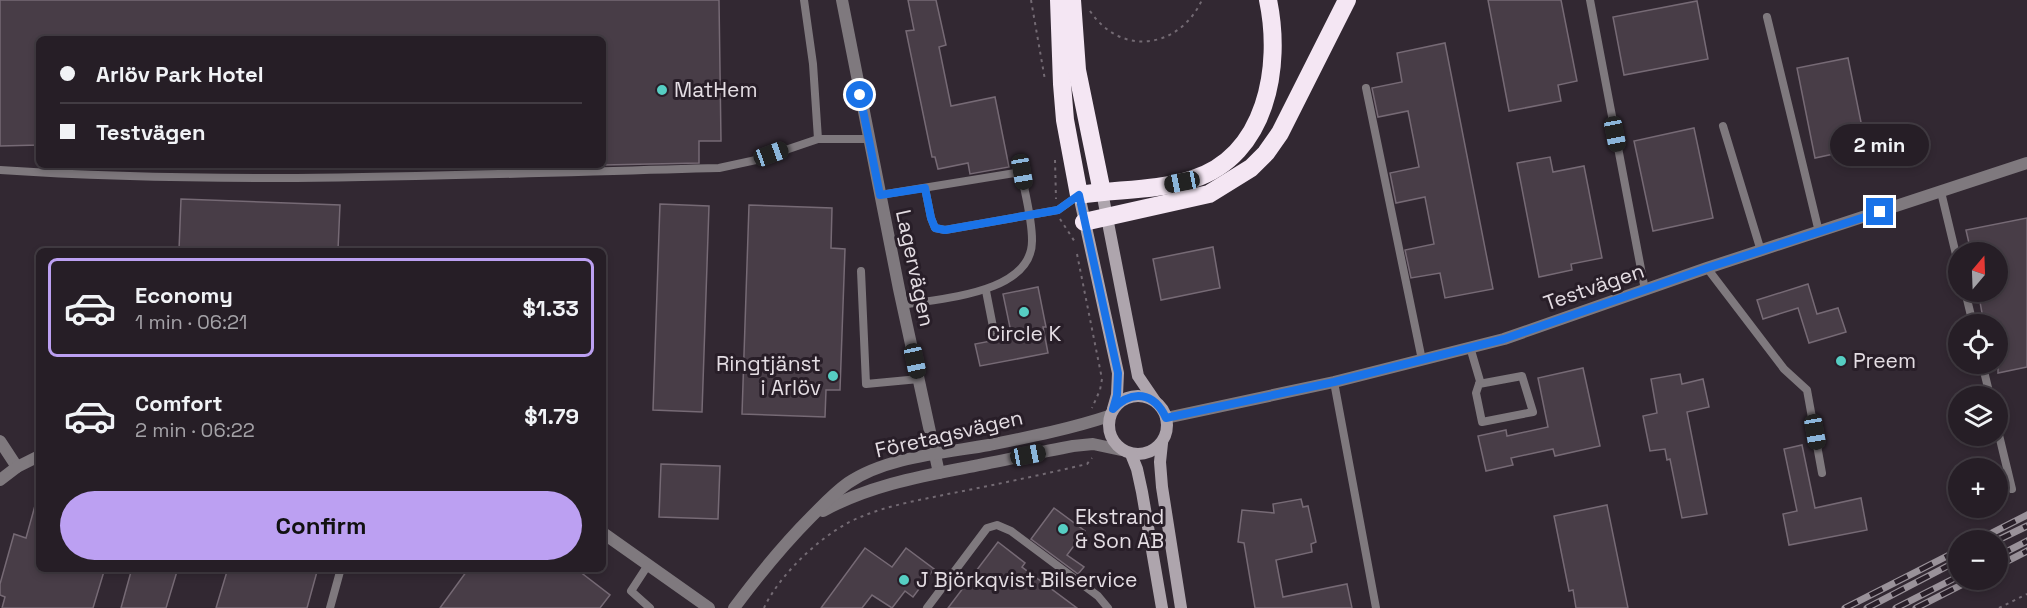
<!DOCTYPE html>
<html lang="en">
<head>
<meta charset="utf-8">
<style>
	:root { --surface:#261e26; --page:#2e272e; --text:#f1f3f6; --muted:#a4a2a7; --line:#423c43; --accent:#bca0f2 }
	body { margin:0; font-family:"Space Grotesk",sans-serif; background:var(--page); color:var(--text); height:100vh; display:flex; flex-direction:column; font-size:22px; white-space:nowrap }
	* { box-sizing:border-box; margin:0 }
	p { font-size:20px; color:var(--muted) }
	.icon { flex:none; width:33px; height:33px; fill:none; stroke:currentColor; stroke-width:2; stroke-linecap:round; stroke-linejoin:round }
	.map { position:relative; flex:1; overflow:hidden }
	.panel { position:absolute; left:36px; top:248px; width:570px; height:324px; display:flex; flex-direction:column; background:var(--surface); border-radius:9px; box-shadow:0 3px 9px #0003,0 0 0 2px var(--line) }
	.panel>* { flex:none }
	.banner { position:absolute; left:36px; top:36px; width:570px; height:132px; border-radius:9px; box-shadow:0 3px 9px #0003,0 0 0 2px var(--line); display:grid; align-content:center; height:132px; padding:0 24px; background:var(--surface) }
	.needle { width:39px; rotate:19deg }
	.buttons { position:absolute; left:1948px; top:242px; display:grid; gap:12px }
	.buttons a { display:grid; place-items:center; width:60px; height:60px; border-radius:50%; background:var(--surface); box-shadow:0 3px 9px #0003,0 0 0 2px var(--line); font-size:30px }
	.end { position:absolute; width:27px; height:27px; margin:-14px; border:8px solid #1a73e8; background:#fff; box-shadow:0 0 0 3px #fff }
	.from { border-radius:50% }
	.bubble { position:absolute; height:42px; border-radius:21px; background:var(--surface); box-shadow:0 3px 9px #0003,0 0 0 2px var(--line); font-size:20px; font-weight:700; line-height:42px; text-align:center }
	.car { position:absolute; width:18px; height:36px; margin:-18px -9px; border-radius:8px; box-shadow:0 0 4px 2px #0007; background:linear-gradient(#222 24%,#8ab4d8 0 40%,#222 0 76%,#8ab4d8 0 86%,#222 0) }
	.banner b { display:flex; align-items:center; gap:21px; height:57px; font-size:22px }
	.banner b+b { border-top:2px solid var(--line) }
	.banner i { width:15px; height:15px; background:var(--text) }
	ul { padding:10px 0 0; list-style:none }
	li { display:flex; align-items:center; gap:18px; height:99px; margin:0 12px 9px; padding:0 12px; border:3px solid transparent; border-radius:9px }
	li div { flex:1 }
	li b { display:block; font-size:22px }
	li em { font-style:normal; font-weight:700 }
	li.on { border-color:var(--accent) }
	li>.icon { width:54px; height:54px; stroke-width:1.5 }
	.primary-button { display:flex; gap:12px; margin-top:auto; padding:12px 24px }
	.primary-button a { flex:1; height:69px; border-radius:36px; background:var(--accent); color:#111; font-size:24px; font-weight:700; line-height:69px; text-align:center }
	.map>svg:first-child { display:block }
	.building { fill:#483d47; stroke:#766a75; stroke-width:1.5 }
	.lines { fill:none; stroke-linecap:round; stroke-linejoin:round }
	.path { stroke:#736a73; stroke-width:2; stroke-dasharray:3 4.5; stroke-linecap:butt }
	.service { stroke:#7f797e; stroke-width:8 }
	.minor { stroke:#7f797e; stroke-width:12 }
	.secondary { stroke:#aea5ad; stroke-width:12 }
	.motorway { stroke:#f4e6f3; stroke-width:18 }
	.rail-casing { stroke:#9a929a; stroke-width:7 }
	.rail { stroke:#281e28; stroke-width:4.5; stroke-dasharray:14; stroke-linecap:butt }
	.route { stroke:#1a73e8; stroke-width:8 }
	.poi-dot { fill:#56cec3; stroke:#281e28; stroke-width:2 }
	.labels { text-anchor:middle; stroke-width:6; stroke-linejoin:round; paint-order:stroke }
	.poi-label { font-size:21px; fill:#e4dde3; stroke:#281e28; text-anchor:start }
	.street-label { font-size:21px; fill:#e4dde3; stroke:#281e28 }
</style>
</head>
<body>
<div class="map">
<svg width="2027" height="608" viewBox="0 0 2027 608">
	<rect width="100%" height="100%" fill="#322832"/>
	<g class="building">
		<polygon points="0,0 719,0 721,141 699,141 699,163 603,165 603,39 39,39 39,145 0,146"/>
		<polygon points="908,0 936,0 946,45 939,47 951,106 995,97 1009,167 970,174 968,163 938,169 935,157 932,157 906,31 914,30"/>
		<polygon points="1488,0 1561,0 1577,81 1558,85 1561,101 1509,111"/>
		<polygon points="1697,1 1708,59 1624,75 1613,17"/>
		<polygon points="1445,43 1493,289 1445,298 1440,273 1411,278 1405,250 1434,244 1425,197 1396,203 1390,173 1419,167 1408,111 1378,117 1372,88 1402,82 1397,53"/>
		<polygon points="1848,58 1866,147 1815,158 1797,68"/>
		<polygon points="1694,128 1713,218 1653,231 1634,141"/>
		<polygon points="1550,157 1553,172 1584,166 1602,258 1571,264 1572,270 1539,277 1517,163"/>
		<polygon points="181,199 340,205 338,250 179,250"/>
		<polygon points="660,204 709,206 702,412 653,410"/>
		<polygon points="749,205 832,208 831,248 845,249 840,390 826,390 825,417 742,414"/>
		<polygon points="2027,218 2027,367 1998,373 1998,324 1984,324 1978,291 1998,291 1998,252 1971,252 1966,230"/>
		<polygon points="1213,247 1220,288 1161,300 1153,259"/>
		<polygon points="1808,284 1817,314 1838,308 1846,332 1809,343 1798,308 1763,319 1757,300"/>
		<polygon points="1038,287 1046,327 1043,327 1048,353 980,366 975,344 1012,337 1003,294"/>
		<polygon points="1583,368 1600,446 1555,456 1553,449 1511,458 1513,465 1486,471 1478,436 1506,430 1507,436 1548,427 1538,378"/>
		<polygon points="1680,374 1682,384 1703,379 1709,407 1687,412 1707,514 1682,518 1670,459 1667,460 1665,449 1650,451 1643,416 1657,413 1651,379"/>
		<polygon points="1802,445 1815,508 1861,498 1867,530 1789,545 1783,514 1797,511 1784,449"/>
		<polygon points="661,464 720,466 718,519 659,517"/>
		<polygon points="1301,499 1303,507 1308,506 1316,542 1311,544 1312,552 1276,560 1283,597 1347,584 1352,608 1255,608 1244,543 1238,542 1242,510 1274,513 1273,504"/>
		<polygon points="36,502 39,503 39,568 105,568 93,608 2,608 5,597 0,595 0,584 14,534 26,538"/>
		<polygon points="1607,505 1628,608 1576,608 1573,590 1569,591 1554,516"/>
		<polygon points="1054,508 1085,531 1067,555 1084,567 1078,574 1031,539"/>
		<polygon points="998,542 1025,563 1022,567 1077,608 948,608"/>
		<polygon points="865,548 892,567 906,548 934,569 913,597 905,591 892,608 872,595 862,608 821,608"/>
		<polygon points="132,568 178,568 166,608 121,608"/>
		<polygon points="228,568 318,568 307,608 216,608"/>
		<polygon points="469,568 575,568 610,595 600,608 440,608"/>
	</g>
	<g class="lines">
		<g class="path">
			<polyline points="1031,0 1045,80"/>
			<path d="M1090,11c31,46 89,38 112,-11"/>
			<polyline points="1055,160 1056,199"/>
			<polyline points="1060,219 1075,242"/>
			<polyline points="1077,254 1102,379 1100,390 1092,408"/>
			<path d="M764,608c16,-35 63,-79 99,-92 27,-11 57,-16 85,-22 46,-9 93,-19 139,-30l5,-6"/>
			<polyline points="1999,608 2027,594"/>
		</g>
		<g class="service">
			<polyline points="804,0 813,64 818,139"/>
			<polyline points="1590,0 1645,290"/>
			<polyline points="1767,17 1819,232"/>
			<polyline points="1366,88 1422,360"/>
			<polyline points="1723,126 1761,251"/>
			<path d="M0,170c239,16 480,4 719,-2l37,-8 62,-21h51"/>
			<polyline points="925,188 931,218 935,228 945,230 1058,210 1079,195"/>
			<polyline points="1941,192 1959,267"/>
			<path d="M880,195l141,-23c4,22 11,46 11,68 1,54 -92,58 -129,65"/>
			<polyline points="1707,268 1784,369 1807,390 1822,473"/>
			<polyline points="861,271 866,384 919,379"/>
			<polyline points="986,291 994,332"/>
			<polyline points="1965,291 1973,324"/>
			<polyline points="1470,347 1480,381 1476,393 1482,422 1533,412 1522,376 1479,384"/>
			<polyline points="1982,363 1990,396"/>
			<polyline points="1334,382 1376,608"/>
			<polyline points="1998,431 2012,489"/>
			<polyline points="648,565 631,591 650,608"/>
			<polyline points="330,608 341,568"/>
			<polyline points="927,608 987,528 997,525 1011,531 1098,596 1108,608"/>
		</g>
		<g class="minor">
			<polyline points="842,0 899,289 939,473"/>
			<polyline points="1166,418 1334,382 1504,339 1707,268 2027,163"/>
			<polyline points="0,441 17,467"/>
			<polyline points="0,480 17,467 39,456"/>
			<path d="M823,511c43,-24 93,-34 141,-43 36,-7 72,-15 109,-22l20,-2 28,6"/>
			<polyline points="603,533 709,608"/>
			<path d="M734,608c24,-32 48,-62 77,-91 12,-12 23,-24 37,-34 38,-26 96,-30 141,-38 40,-8 81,-16 120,-29"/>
		</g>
		<g class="secondary">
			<polyline points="1102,192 1138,376 1155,401"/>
			<polyline points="1079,195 1118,373 1117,395 1113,409"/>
			<circle cx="1138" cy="425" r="29"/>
			<polyline points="1162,443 1160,462 1162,487 1181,608"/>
			<polyline points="1131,454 1137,469 1142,492 1162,608"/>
		</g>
		<g class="motorway">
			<path d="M1059,0l3,84 3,36 14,75c37,-6 78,-4 114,-16 74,-24 89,-113 75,-179"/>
			<polyline points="1072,0 1077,70 1102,192"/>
			<polyline points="1084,222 1209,194 1251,168 1266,153 1280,133 1347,0"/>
		</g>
		<defs>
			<g id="rail">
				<polyline points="1978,540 2027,515"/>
				<polyline points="1998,540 2027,526"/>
				<polyline points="1998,556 2027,541"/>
				<polyline points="1998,566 2027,551"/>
				<polyline points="1845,608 1959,550"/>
				<polyline points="1867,608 1959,560"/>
				<polyline points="1896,608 1959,576"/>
				<polyline points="1916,608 1973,579"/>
			</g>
		</defs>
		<use href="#rail" class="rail-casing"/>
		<use href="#rail" class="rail"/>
	</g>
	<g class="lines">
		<path class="route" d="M860,95l20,100 45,-7 6,30 4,10 10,2 113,-20 21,-15 39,178 -1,22 -4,14c19,-20 41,-17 53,9l168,-36 170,-43 203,-71 173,-56"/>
	</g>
	<g class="poi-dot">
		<circle cx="662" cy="90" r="6"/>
		<circle cx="1024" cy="312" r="6"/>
		<circle cx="1841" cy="361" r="6"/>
		<circle cx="833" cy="376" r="6"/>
		<circle cx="1063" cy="529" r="6"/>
		<circle cx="904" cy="580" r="6"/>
	</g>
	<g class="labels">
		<g class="poi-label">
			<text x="674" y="97">MatHem</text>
			<text x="1024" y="341" text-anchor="middle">Circle K</text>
			<text x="1853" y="368">Preem</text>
			<text x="821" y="371" text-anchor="end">Ringtjänst<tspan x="821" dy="24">i Arlöv</tspan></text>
			<text x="1075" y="524">Ekstrand<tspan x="1075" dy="24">&amp; Son AB</tspan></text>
			<text x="916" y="587">J Björkqvist Bilservice</text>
		</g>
		<g class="street-label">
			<text transform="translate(915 268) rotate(78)" y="7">Lagervägen</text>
			<text transform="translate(1594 287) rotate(-19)" y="7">Testvägen</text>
			<text transform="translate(949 434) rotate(-13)" y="7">Företagsvägen</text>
		</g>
	</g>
</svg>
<div class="buttons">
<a><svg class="needle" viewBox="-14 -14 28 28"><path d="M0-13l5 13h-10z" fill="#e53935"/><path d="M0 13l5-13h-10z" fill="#a4a2a7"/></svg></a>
<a><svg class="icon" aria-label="locate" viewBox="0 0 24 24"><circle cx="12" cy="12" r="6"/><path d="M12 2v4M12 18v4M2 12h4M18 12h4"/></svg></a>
<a><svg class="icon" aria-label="layers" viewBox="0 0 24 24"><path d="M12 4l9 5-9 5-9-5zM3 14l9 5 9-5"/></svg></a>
<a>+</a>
<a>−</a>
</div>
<i class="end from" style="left:860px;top:95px"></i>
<i class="end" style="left:1880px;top:212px"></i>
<div class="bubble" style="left:1830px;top:124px;width:99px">2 min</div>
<i class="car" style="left:1615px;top:134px;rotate:169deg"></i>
<i class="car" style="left:771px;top:154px;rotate:70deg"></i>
<i class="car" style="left:1022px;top:172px;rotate:170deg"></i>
<i class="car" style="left:1182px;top:182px;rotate:259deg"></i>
<i class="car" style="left:915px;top:361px;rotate:168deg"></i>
<i class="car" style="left:1815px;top:432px;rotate:170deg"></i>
<i class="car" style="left:1028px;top:455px;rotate:79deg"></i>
<div class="banner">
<b><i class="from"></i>Arlöv Park Hotel</b>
<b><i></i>Testvägen</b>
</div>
<section class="panel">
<ul>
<li class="on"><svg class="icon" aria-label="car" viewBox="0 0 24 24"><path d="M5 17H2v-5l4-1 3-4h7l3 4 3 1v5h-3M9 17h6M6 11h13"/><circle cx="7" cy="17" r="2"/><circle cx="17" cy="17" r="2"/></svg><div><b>Economy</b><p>1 min · 06:21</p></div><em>$1.33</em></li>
<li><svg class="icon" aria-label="car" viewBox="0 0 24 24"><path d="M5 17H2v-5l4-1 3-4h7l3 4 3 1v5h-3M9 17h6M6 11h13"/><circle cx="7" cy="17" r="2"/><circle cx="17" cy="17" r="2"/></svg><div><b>Comfort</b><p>2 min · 06:22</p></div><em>$1.79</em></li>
</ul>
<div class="primary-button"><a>Confirm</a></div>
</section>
</div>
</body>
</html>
